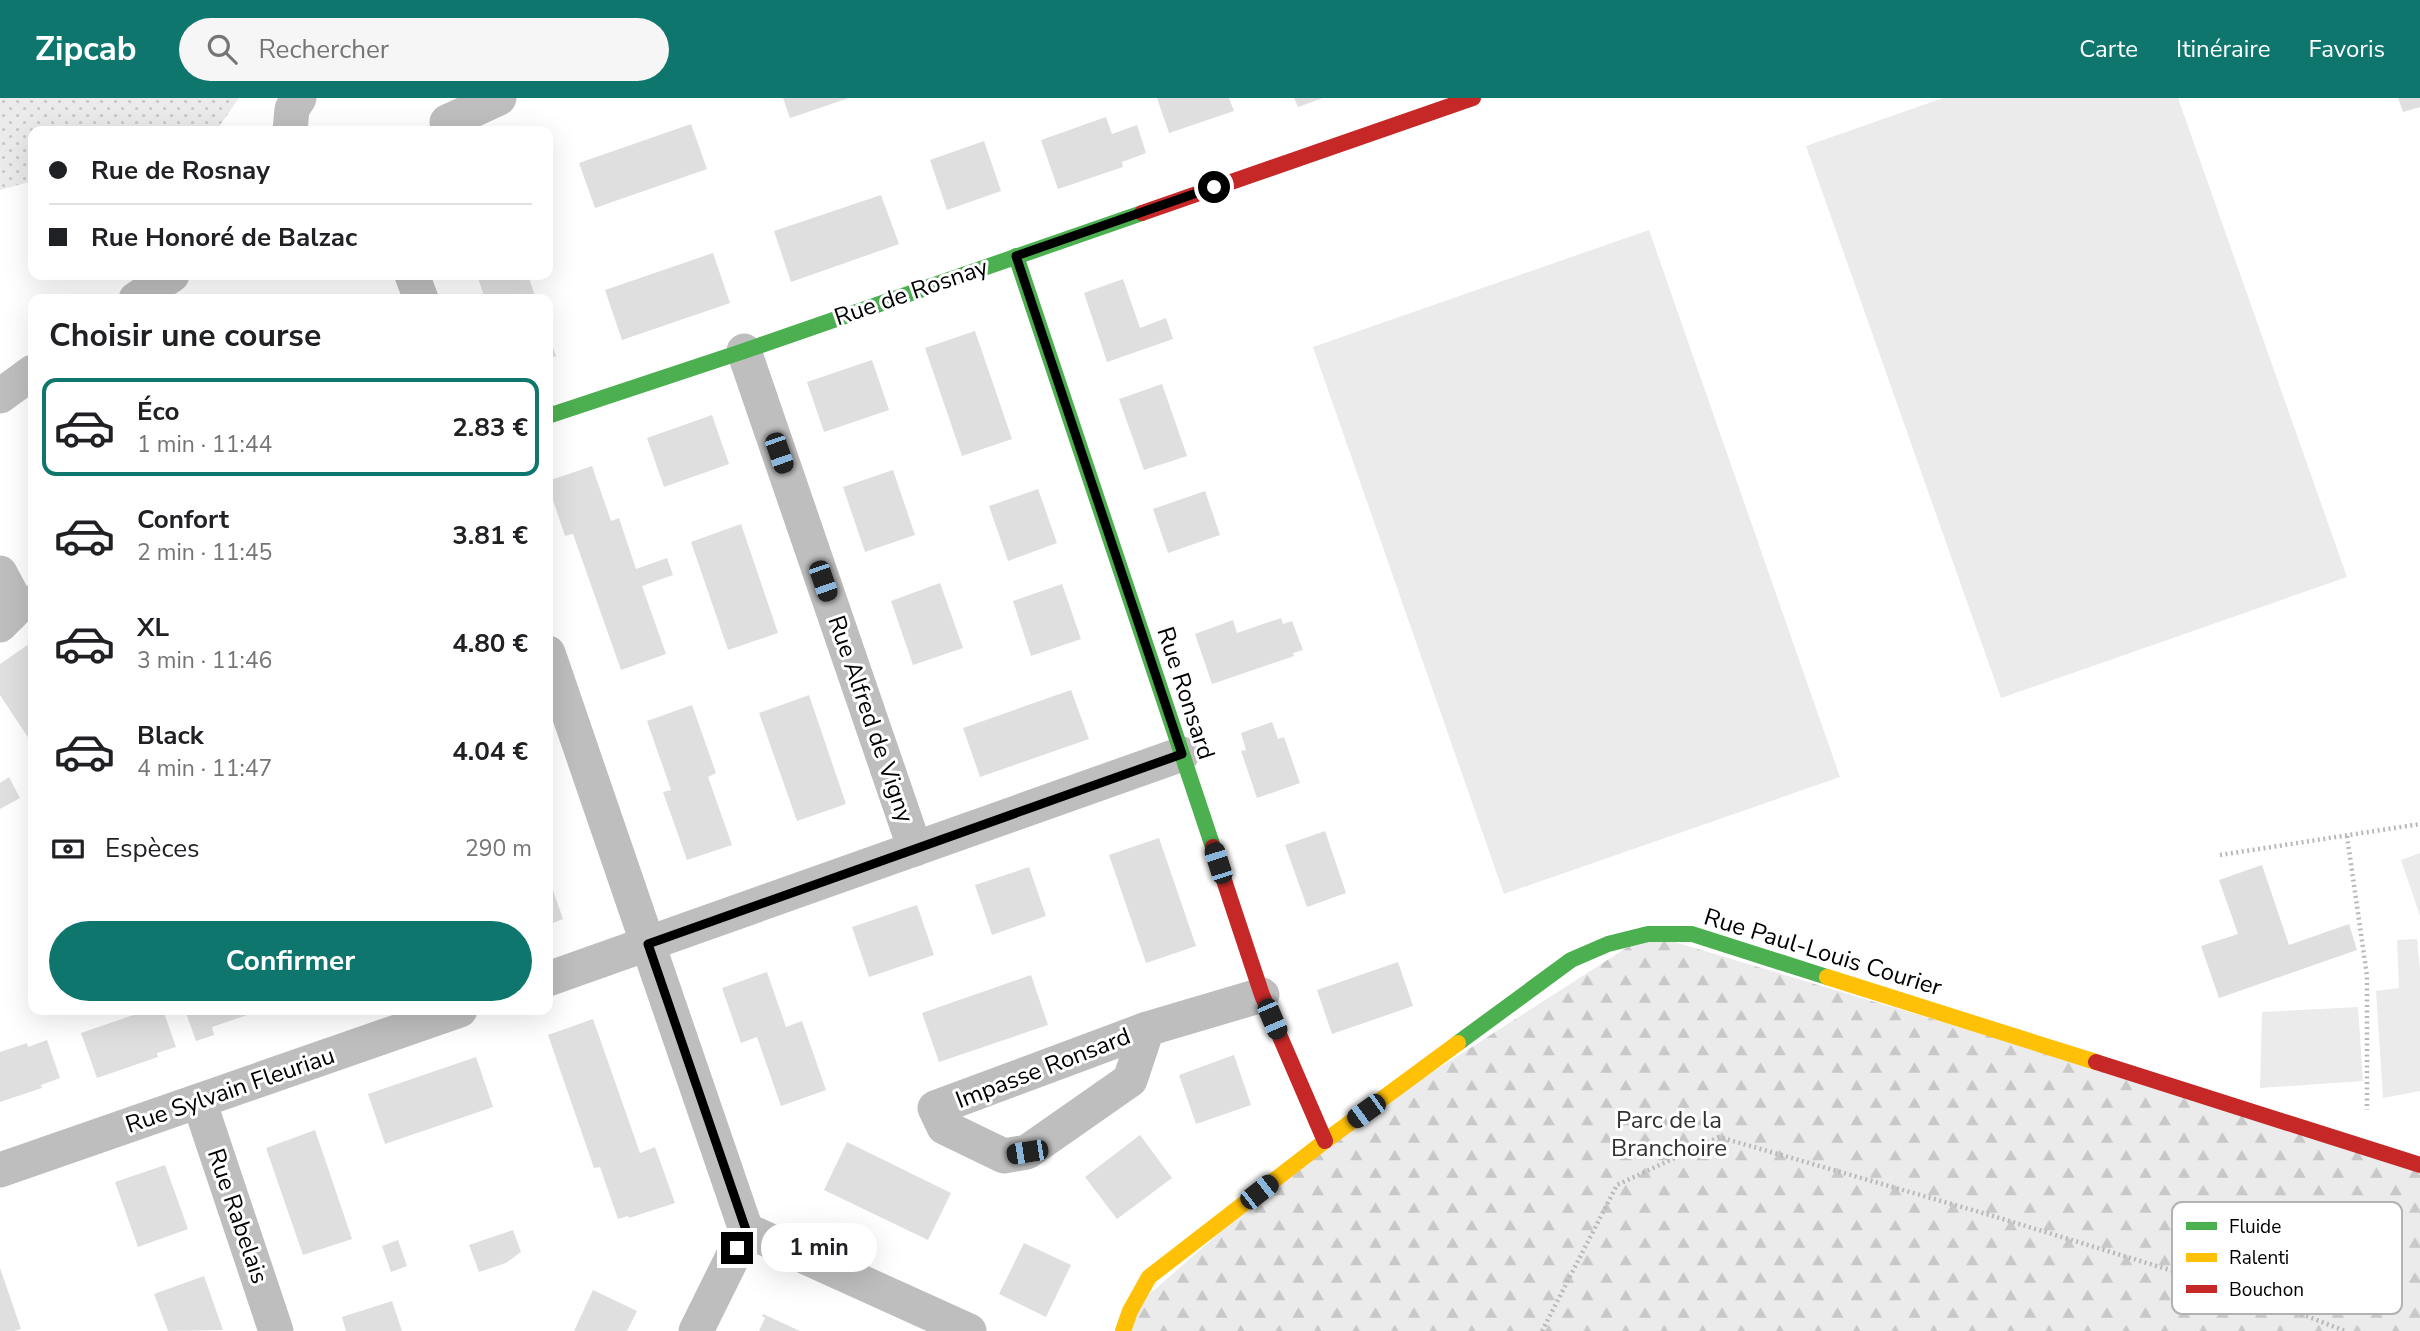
<!DOCTYPE html>
<html lang="fr">
<head>
<meta charset="utf-8">
<style>
	:root { --surface:#fff; --page:#f6f6f6; --text:#202124; --muted:#757577; --line:#e0e0e0; --accent:#0f766e }
	body { margin:0; font-family:"Nunito Sans",sans-serif; background:var(--page); color:var(--text); height:100vh; display:flex; flex-direction:column; font-size:26px; white-space:nowrap }
	* { box-sizing:border-box; margin:0 }
	p { font-size:23px; color:var(--muted) }
	.icon { flex:none; width:38px; height:38px; fill:none; stroke:currentColor; stroke-width:2; stroke-linecap:round; stroke-linejoin:round }
	.map { position:relative; flex:1; overflow:hidden }
	.sheet { position:absolute; left:28px; top:196px; width:525px; height:721px; display:flex; flex-direction:column; background:var(--surface); border-radius:14px; box-shadow:0 7px 28px #0002 }
	.sheet>* { flex:none }
	.hud { position:absolute; left:28px; top:28px; width:525px; height:154px; border-radius:14px; box-shadow:0 7px 28px #0002; display:grid; align-content:center; height:154px; padding:0 21px; background:var(--surface) }
	.end { position:absolute; width:32px; height:32px; margin:-16px; border:9px solid #000; background:#fff; box-shadow:0 0 0 4px #fff }
	.from { border-radius:50% }
	.bubble { position:absolute; height:49px; border-radius:24px; background:var(--surface); box-shadow:0 7px 28px #0002; font-size:23px; font-weight:700; line-height:49px; text-align:center }
	.car { position:absolute; width:21px; height:42px; margin:-21px -10px; border-radius:9px; box-shadow:0 0 5px 2px #0007; background:linear-gradient(#222 24%,#8ab4d8 0 40%,#222 0 76%,#8ab4d8 0 86%,#222 0) }
	.hud b { display:flex; align-items:center; gap:24px; height:66px; font-size:26px }
	.hud b+b { border-top:2px solid var(--line) }
	.hud i { width:18px; height:18px; background:var(--text) }
	ul { padding:0; list-style:none }
	li { display:flex; align-items:center; gap:21px; height:98px; margin:0 14px 10px; padding:0 7px; border:4px solid transparent; border-radius:14px }
	li div { flex:1 }
	li b { display:block; font-size:26px }
	li em { font-style:normal; font-weight:700 }
	li.active { border-color:var(--accent) }
	li>.icon { width:63px; height:63px; stroke-width:1.5 }
	h2 { padding:0 21px; font-size:32px; line-height:84px }
	.pay { display:flex; align-items:center; gap:18px; height:77px; padding:0 21px; font-size:26px }
	.pay p { margin-inline-start:auto }
	.primary-button { display:flex; gap:14px; margin-top:auto; padding:14px 21px }
	.primary-button a { flex:1; height:80px; border-radius:42px; background:var(--accent); color:#fff; font-size:28px; font-weight:700; line-height:80px; text-align:center }
	header { display:flex; align-items:center; gap:42px; box-sizing:border-box; height:98px; padding:0 35px; background:var(--accent); color:#fff }
	header strong { font-size:33px }
	nav { display:flex; gap:38px; margin-inline-start:auto; font-size:24px }
	.search { width:490px; height:63px; background:var(--page); display:flex; align-items:center; gap:18px; box-sizing:border-box; padding:0 24px; border-radius:38px; color:var(--muted); font-size:26px }
	.map>svg:first-child { display:block }
	.grass { fill:#ebebeb }
	.forest { fill:url(#forest-firs) }
	.garden { fill:url(#garden-dots) }
	.building { fill:#dfdfdf }
	.lines { fill:none; stroke-linecap:round; stroke-linejoin:round }
	.path { stroke:#b9b9b9; stroke-width:4.5; stroke-dasharray:2 3.5; stroke-linecap:butt }
	.street { stroke:#bebebe; stroke-width:35 }
	.fast { stroke:#4caf50; stroke-width:16 }
	.slow { stroke:#ffc107; stroke-width:16 }
	.jam { stroke:#c62828; stroke-width:16 }
	.route { stroke:#000; stroke-width:9 }
	.labels { text-anchor:middle; stroke-width:6; stroke-linejoin:round; paint-order:stroke }
	.street-label { font-size:24px; fill:#000; stroke:#fff }
	.park-label { font-size:24px; fill:#323232; stroke:#fff }
	.key { fill:#fff; stroke:#b2b2b2; stroke-width:2 }
	.key-label { font-size:19px; fill:#000 }
</style>
</head>
<body>
<header>
<strong>Zipcab</strong>
<div class="search"><svg class="icon" aria-label="search" viewBox="0 0 24 24"><circle cx="10" cy="10" r="6"/><path d="M15 15l6 6"/></svg>Rechercher</div>
<nav><a>Carte</a><a>Itinéraire</a><a>Favoris</a></nav>
</header>
<div class="map">
<svg width="2420" height="1233" viewBox="0 0 2420 1233">
	<defs>
		<pattern id="forest-firs" width="22" height="20" patternUnits="userSpaceOnUse" patternTransform="scale(1.75)"><rect width="22" height="20" fill="#ebebeb"/><path d="M5 1l3.5 6h-7zM16 11l3.5 6h-7z" fill="#c8c8c8"/></pattern>
		<pattern id="garden-dots" width="8" height="8" patternUnits="userSpaceOnUse" patternTransform="scale(1.75)"><rect width="8" height="8" fill="#ebebeb"/><path d="M2 2h.1M6 6h.1" fill="none" stroke="#c8c8c8" stroke-width="1.8" stroke-linecap="round"/></pattern>
	</defs>
	<rect width="100%" height="100%" fill="#fff"/>
	<g class="grass">
		<polygon points="1943,0 2178,0 2347,479 2001,600 1806,48"/>
		<polygon points="1649,132 1840,679 1504,796 1313,249"/>
		<polygon points="2420,755 2420,818 2401,762"/>
		<polygon points="2417,841 2420,872 2420,993 2383,1000 2376,893 2399,890 2397,842"/>
		<polygon points="2358,909 2363,983 2260,990 2262,914"/>
	</g>
	<polygon class="forest" points="1648,836 2420,1067 2420,1233 1123,1233 1130,1213 1325,1043"/>
	<polygon class="garden" points="0,0 239,0 218,30 206,33 33,33 33,83 0,92"/>
	<g class="building">
		<polygon points="783,0 849,0 790,20"/>
		<polygon points="1157,0 1229,0 1234,13 1169,35"/>
		<polygon points="1294,0 1323,0 1298,9"/>
		<polygon points="2398,0 2420,0 2420,9 2403,14"/>
		<polygon points="1106,19 1112,36 1137,27 1146,55 1122,64 1123,69 1058,91 1041,42"/>
		<polygon points="691,26 707,71 595,110 579,65"/>
		<polygon points="984,43 1001,93 947,112 930,62"/>
		<polygon points="881,97 899,146 791,184 774,133"/>
		<polygon points="713,155 730,205 622,242 605,192"/>
		<polygon points="477,177 528,177 536,201 485,201"/>
		<polygon points="1123,181 1140,230 1166,220 1173,241 1107,264 1084,195"/>
		<polygon points="975,233 1012,341 962,358 925,250"/>
		<polygon points="548,236 556,258 548,261"/>
		<polygon points="872,262 889,312 824,334 807,284"/>
		<polygon points="1162,286 1187,358 1144,372 1119,301"/>
		<polygon points="712,317 729,366 664,389 647,340"/>
		<polygon points="592,368 611,423 619,420 636,471 667,460 673,477 642,488 666,556 621,572 573,436 565,438 548,387 548,383"/>
		<polygon points="893,372 915,437 865,454 843,389"/>
		<polygon points="1038,391 1057,445 1008,463 989,408"/>
		<polygon points="1205,393 1220,437 1168,455 1153,411"/>
		<polygon points="741,426 778,535 728,552 691,444"/>
		<polygon points="940,485 963,550 913,567 891,503"/>
		<polygon points="1062,486 1081,541 1031,558 1013,503"/>
		<polygon points="1281,520 1283,526 1292,523 1303,552 1293,555 1294,558 1212,586 1195,536 1233,522 1237,535"/>
		<polygon points="32,544 33,546 33,647 0,597 0,566"/>
		<polygon points="1071,592 1089,641 980,679 963,630"/>
		<polygon points="809,597 846,706 797,723 759,615"/>
		<polygon points="692,607 716,675 708,679 732,747 687,762 663,694 671,692 647,623"/>
		<polygon points="1272,624 1278,641 1284,639 1300,685 1257,700 1241,653 1246,652 1241,635"/>
		<polygon points="9,679 20,700 0,711 0,685"/>
		<polygon points="1325,733 1346,795 1307,809 1285,747"/>
		<polygon points="1159,740 1196,848 1146,865 1109,757"/>
		<polygon points="2262,767 2289,847 2349,826 2357,852 2219,900 2201,848 2238,836 2219,782"/>
		<polygon points="1029,769 1046,818 992,837 975,787"/>
		<polygon points="548,778 563,821 548,827"/>
		<polygon points="917,807 934,857 869,879 852,829"/>
		<polygon points="1398,864 1413,908 1332,936 1317,892"/>
		<polygon points="767,874 786,929 802,923 826,992 781,1008 757,939 741,945 722,890"/>
		<polygon points="1031,877 1048,927 939,964 922,915"/>
		<polygon points="163,912 176,949 157,955 158,959 97,980 81,935 142,914 143,917"/>
		<polygon points="185,912 249,912 250,916 212,929 214,937 196,943"/>
		<polygon points="593,921 640,1055 655,1049 675,1105 629,1120 628,1118 618,1121 600,1069 594,1070 548,937"/>
		<polygon points="47,942 60,980 41,987 42,990 0,1004 0,954 27,945 28,949"/>
		<polygon points="1234,957 1251,1007 1196,1026 1179,977"/>
		<polygon points="476,959 493,1009 385,1046 368,996"/>
		<polygon points="315,1032 352,1141 303,1157 266,1050"/>
		<polygon points="1140,1037 1172,1080 1117,1121 1085,1079"/>
		<polygon points="847,1044 951,1095 928,1142 824,1092"/>
		<polygon points="165,1067 188,1131 138,1149 115,1084"/>
		<polygon points="513,1132 521,1154 506,1165 479,1174 469,1147"/>
		<polygon points="398,1142 407,1168 391,1174 382,1148"/>
		<polygon points="1024,1145 1071,1167 1046,1219 999,1196"/>
		<polygon points="0,1170 21,1231 15,1233 0,1233"/>
		<polygon points="204,1178 223,1232 168,1233 154,1196"/>
		<polygon points="593,1192 637,1213 627,1233 574,1233"/>
		<polygon points="392,1203 402,1233 346,1233 342,1219"/>
		<polygon points="763,1216 800,1233 759,1233 765,1220 762,1218"/>
	</g>
	<g class="lines">
		<g class="path">
			<polyline points="2347,738 2367,878 2367,1012"/>
			<polyline points="2220,757 2420,726"/>
			<polyline points="1542,1233 1617,1087 1719,1039 1993,1118 2255,1198 2345,1233"/>
		</g>
		<g class="street">
			<polyline points="447,24 499,0"/>
			<polyline points="290,33 292,11 299,0"/>
			<polyline points="412,177 421,201"/>
			<polyline points="136,201 172,177"/>
			<polyline points="744,253 915,751"/>
			<polyline points="0,298 33,274"/>
			<polyline points="0,475 18,509"/>
			<polyline points="0,527 18,509 33,504"/>
			<polyline points="548,555 746,1132 696,1233"/>
			<polyline points="548,881 1182,656"/>
			<polyline points="1147,931 1130,982 1027,1054 1004,1058 944,1029 935,1010 1147,931 1262,897"/>
			<polyline points="199,1003 276,1233"/>
			<polyline points="0,1072 460,912"/>
			<polyline points="746,1132 969,1233"/>
		</g>
		<g class="fast">
			<polyline points="1016,158 1213,749"/>
			<polyline points="548,318 744,253 1142,115"/>
			<polyline points="1458,945 1571,862 1608,846 1648,836 1692,836 1827,879"/>
		</g>
		<g class="slow">
			<polyline points="1827,879 2096,964"/>
			<polyline points="1123,1233 1130,1213 1149,1179 1325,1043 1458,945"/>
		</g>
		<g class="jam">
			<polyline points="1142,115 1473,0"/>
			<polyline points="1213,749 1262,897 1325,1043"/>
			<polyline points="2096,964 2420,1067"/>
		</g>
	</g>
	<g class="lines">
		<polyline class="route" points="737,1150 746,1132 648,846 1182,656 1016,158 1214,89"/>
	</g>
	<g class="labels">
		<g class="street-label">
			<text transform="translate(911 194) rotate(-19)" y="8">Rue de Rosnay</text>
			<text transform="translate(1186 595) rotate(72)" y="8">Rue Ronsard</text>
			<text transform="translate(871 621) rotate(71)" y="8">Rue Alfred de Vigny</text>
			<text transform="translate(1823 854) rotate(17)" y="8">Rue Paul-Louis Courier</text>
			<text transform="translate(1043 970) rotate(-21)" y="8">Impasse Ronsard</text>
			<text transform="translate(230 992) rotate(-19)" y="8">Rue Sylvain Fleuriau</text>
			<text transform="translate(238 1118) rotate(71)" y="8">Rue Rabelais</text>
		</g>
		<g class="park-label">
			<text x="1669" y="1030">Parc de la<tspan x="1669" dy="28">Branchoire</tspan></text>
		</g>
	</g>
	<rect x="2172" y="1104" width="230" height="112" rx="10" class="key"/>
	<rect x="2186" y="1124" width="31" height="8" fill="#4caf50"/>
	<rect x="2186" y="1155" width="31" height="9" fill="#ffc107"/>
	<rect x="2186" y="1187" width="31" height="8" fill="#c62828"/>
	<g class="key-label">
		<text x="2229" y="1135">Fluide</text>
		<text x="2229" y="1166">Ralenti</text>
		<text x="2229" y="1198">Bouchon</text>
	</g>
</svg>
<i class="end from" style="left:1214px;top:89px"></i>
<i class="end" style="left:737px;top:1150px"></i>
<div class="bubble" style="left:761px;top:1125px;width:116px">1 min</div>
<i class="car" style="left:779px;top:355px;rotate:161deg"></i>
<i class="car" style="left:823px;top:483px;rotate:161deg"></i>
<i class="car" style="left:1218px;top:765px;rotate:342deg"></i>
<i class="car" style="left:1272px;top:921px;rotate:157deg"></i>
<i class="car" style="left:1366px;top:1013px;rotate:234deg"></i>
<i class="car" style="left:1027px;top:1054px;rotate:261deg"></i>
<i class="car" style="left:1259px;top:1094px;rotate:52deg"></i>
<div class="hud">
<b><i class="from"></i>Rue de Rosnay</b>
<b><i></i>Rue Honoré de Balzac</b>
</div>
<section class="sheet">
<h2>Choisir une course</h2>
<ul>
<li class="active"><svg class="icon" aria-label="car" viewBox="0 0 24 24"><path d="M5 17H2v-5l4-1 3-4h7l3 4 3 1v5h-3M9 17h6M6 11h13"/><circle cx="7" cy="17" r="2"/><circle cx="17" cy="17" r="2"/></svg><div><b>Éco</b><p>1 min · 11:44</p></div><em>2.83 €</em></li>
<li><svg class="icon" aria-label="car" viewBox="0 0 24 24"><path d="M5 17H2v-5l4-1 3-4h7l3 4 3 1v5h-3M9 17h6M6 11h13"/><circle cx="7" cy="17" r="2"/><circle cx="17" cy="17" r="2"/></svg><div><b>Confort</b><p>2 min · 11:45</p></div><em>3.81 €</em></li>
<li><svg class="icon" aria-label="car" viewBox="0 0 24 24"><path d="M5 17H2v-5l4-1 3-4h7l3 4 3 1v5h-3M9 17h6M6 11h13"/><circle cx="7" cy="17" r="2"/><circle cx="17" cy="17" r="2"/></svg><div><b>XL</b><p>3 min · 11:46</p></div><em>4.80 €</em></li>
<li><svg class="icon" aria-label="car" viewBox="0 0 24 24"><path d="M5 17H2v-5l4-1 3-4h7l3 4 3 1v5h-3M9 17h6M6 11h13"/><circle cx="7" cy="17" r="2"/><circle cx="17" cy="17" r="2"/></svg><div><b>Black</b><p>4 min · 11:47</p></div><em>4.04 €</em></li>
</ul>
<div class="pay"><svg class="icon" aria-label="cash" viewBox="0 0 24 24"><path d="M3 7h18v10H3z"/><circle cx="12" cy="12" r="2"/></svg>Espèces<p>290 m</p></div>
<div class="primary-button"><a>Confirmer</a></div>
</section>
</div>
</body>
</html>
